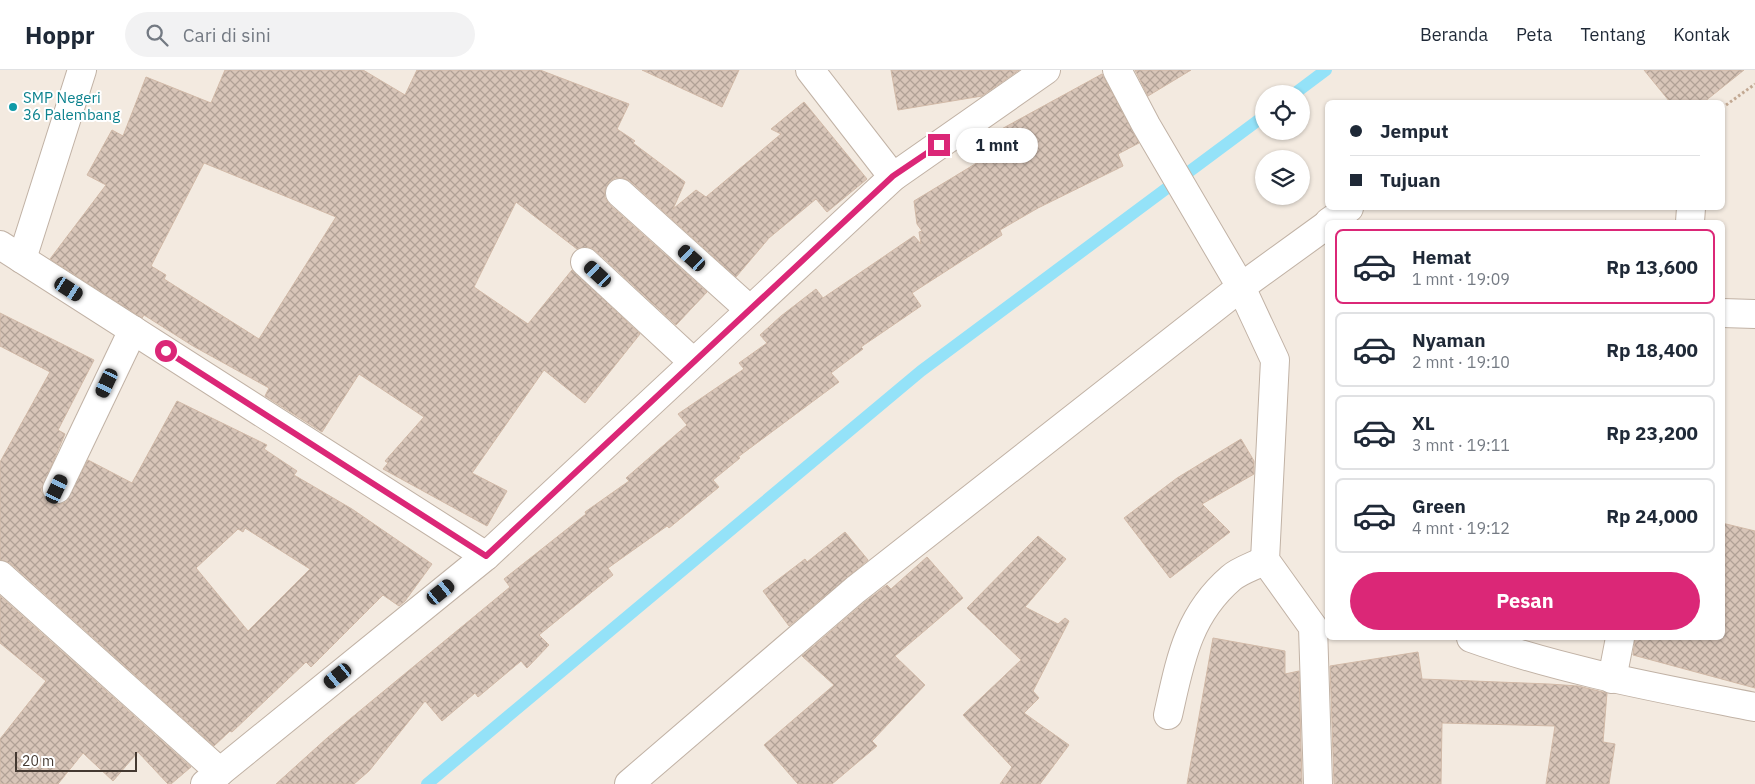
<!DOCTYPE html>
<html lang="id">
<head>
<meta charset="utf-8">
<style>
	:root { --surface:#fff; --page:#f2f2f3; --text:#1f2937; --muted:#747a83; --line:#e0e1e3; --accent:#db2777 }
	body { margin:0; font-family:"IBM Plex Sans",sans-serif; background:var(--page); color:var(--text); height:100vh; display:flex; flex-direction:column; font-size:19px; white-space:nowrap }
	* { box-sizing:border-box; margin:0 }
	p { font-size:16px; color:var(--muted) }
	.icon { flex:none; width:28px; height:28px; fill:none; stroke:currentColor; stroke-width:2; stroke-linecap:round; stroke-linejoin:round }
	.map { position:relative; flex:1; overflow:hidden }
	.sheet { position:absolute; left:1325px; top:150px; width:400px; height:420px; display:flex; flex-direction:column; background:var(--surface); border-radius:8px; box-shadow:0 1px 4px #0004 }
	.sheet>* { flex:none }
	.hud { position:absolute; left:1325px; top:30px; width:400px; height:110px; border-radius:8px; box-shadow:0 1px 4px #0004; display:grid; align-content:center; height:110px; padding:0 25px; background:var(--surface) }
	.controls { position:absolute; left:1255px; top:15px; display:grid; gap:10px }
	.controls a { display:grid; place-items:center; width:55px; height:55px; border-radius:50%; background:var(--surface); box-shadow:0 1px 4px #0004; font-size:25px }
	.scale { position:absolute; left:15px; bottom:12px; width:122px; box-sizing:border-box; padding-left:5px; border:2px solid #443931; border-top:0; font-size:14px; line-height:18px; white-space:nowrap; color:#443931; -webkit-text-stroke:4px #fff; paint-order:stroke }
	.end { position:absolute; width:22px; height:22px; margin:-11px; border:6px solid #db2777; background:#fff; box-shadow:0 0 0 2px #fff }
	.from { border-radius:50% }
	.bubble { position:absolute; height:35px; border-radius:18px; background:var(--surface); box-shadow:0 1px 4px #0004; font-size:16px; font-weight:700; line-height:35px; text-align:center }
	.car { position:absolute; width:15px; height:30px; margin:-15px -8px; border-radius:6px; box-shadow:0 0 4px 1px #0007; background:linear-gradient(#222 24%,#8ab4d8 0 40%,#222 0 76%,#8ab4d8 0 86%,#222 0) }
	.hud b { display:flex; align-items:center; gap:18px; height:48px; font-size:19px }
	.hud b+b { border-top:1px solid var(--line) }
	.hud i { width:12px; height:12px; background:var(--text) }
	ul { padding:9px 0 0; list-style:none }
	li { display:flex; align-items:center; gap:15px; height:75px; margin:0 10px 8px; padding:0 15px; border:2px solid var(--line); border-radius:8px }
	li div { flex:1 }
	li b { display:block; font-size:19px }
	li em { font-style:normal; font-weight:700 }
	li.on { border-color:var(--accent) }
	li>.icon { width:45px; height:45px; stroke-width:1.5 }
	.primary-button { display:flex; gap:10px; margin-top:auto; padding:10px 25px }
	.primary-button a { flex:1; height:58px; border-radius:30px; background:var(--accent); color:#fff; font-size:20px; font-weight:700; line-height:58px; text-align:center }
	header { display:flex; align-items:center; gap:30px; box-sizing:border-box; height:70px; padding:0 25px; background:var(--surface); border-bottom:1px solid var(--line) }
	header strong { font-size:24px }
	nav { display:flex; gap:28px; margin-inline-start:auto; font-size:18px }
	.search { width:350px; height:45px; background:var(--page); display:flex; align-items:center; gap:12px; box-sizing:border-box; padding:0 18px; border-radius:28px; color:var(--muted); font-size:19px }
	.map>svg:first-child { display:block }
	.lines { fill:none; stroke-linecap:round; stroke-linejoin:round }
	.stream { stroke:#94e2f8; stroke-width:12 }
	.building { fill:url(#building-cross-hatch); stroke:#d1b9a7; fill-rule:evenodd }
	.minor-casing { stroke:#c1b2a5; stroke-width:30 }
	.path { stroke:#c2a892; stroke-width:3; stroke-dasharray:2.5 2.5; stroke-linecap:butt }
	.minor { stroke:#fff; stroke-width:28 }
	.route { stroke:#db2777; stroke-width:6 }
	.culture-dot { fill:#0f9aa8; stroke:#fff; stroke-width:2 }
	.labels { text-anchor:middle; stroke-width:4; stroke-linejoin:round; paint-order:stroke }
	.culture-label { font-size:15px; fill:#0d838f; stroke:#fff; text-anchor:start }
</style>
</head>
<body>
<header>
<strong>Hoppr</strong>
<div class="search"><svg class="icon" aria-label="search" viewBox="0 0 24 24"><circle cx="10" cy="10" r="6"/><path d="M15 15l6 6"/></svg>Cari di sini</div>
<nav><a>Beranda</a><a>Peta</a><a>Tentang</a><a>Kontak</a></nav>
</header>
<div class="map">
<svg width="1755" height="714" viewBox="0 0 1755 714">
	<defs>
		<pattern id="building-cross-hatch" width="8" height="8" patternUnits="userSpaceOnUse" patternTransform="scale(1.25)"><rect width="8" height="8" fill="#d8c5b8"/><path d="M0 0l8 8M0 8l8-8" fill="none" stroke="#b1a196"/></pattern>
	</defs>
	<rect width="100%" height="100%" fill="#f3eae0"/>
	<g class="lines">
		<g class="stream">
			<polyline points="1294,24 1326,0"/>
			<polyline points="427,714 921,301 1264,46"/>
		</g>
	</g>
	<g class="building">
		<path d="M225,0h138l42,25 12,-25h123l89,34 -12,25 18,12 -2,2 52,39 -12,27 23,-19 10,7 75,-63 -10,-5 33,-27 63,77 -40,33 -11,-13 -47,39 -33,39 -106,-96 -7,-3h-8l-6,4 -4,8v8l5,7 97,87 -31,33 -80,-74 -8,-4 -11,2 -61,-47 -42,85 54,37 44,-54 68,64 -55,69 -41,-33 -72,103 35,18 -20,35 -104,-57 5,-6 -3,-2 39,-44 -65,-43 -37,58 -57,-36 4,-8 -76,-42 -49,-31 -2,3 -92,-59 56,-74 -19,-10 25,-45 11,6 23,-59 65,26zM204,93l132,54 -77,122 -95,-60 2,-4 -15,-9z"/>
		<polygon points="642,0 739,0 722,37"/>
		<polygon points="891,0 1019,0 982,26 898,40"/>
		<polygon points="1135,0 1191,0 1148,26"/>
		<polygon points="1644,0 1744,0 1704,32 1670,32"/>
		<polygon points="1102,4 1139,73 1118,84 1123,96 1038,138 1000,160 1002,165 912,223 921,236 861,277 863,279 831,303 839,312 738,387 740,388 713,410 719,417 669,458 667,456 608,498 613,505 539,565 549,575 527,598 521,591 478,627 475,623 442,651 425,631 369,701 354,714 276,714 327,668 510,517 504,509 586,444 585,442 629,411 626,408 687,355 678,344 744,299 739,293 767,273 760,265 781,246 816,219 823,228 914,166 921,174 919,162 922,161 917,154 914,131 985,88 976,73"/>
		<path d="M0,243l94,47 -36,70 7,4 -24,56 3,7 6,6 8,2 8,-3 22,-42 44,23 45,-82 90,44 -3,4 33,22 -3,4 58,34 80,55 -27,37 -6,5 -16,-11 -72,72 -5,-5 -74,70 -2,-1 -16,15 -204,-183 -10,-3v-98l50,-90 -50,-26zM245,458l65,41 -62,62 -52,-63 42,-39 5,3z"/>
		<polygon points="1241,369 1254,391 1254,404 1202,434 1230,462 1170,508 1124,448 1177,408"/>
		<polygon points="1722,453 1755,461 1755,618 1633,585 1635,568 1722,568"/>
		<polygon points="845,462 868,490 789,556 763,521 805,489 807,492"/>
		<polygon points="1038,466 1066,489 1025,537 1058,554 1065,548 1069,551 1033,621 1039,628 1024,643 1069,675 1040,714 1000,714 1012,697 963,645 1021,590 967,538"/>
		<polygon points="927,487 963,528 895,586 925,615 872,671 877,676 832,714 798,714 764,675 834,615 802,586 865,532 887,515 891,519"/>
		<polygon points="0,526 191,697 171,714 168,714 138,682 113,711 83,683 58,714 0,714 0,669 46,611 0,573"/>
		<polygon points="1213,568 1285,581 1285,604 1299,601 1302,714 1187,714"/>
		<polygon points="1418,582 1422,609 1549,614 1578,616 1607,623 1603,672 1615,674 1609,714 1546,714 1555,656 1442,653 1441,714 1334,714 1330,596"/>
	</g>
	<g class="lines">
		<defs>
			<g id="minor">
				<polyline points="810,0 893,107"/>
				<polyline points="1117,0 1146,55 1241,217 1275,290 1265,490 1313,557 1318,714"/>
				<polyline points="620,123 750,240"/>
				<polyline points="1329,152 1349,138"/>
				<polyline points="1690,152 1691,138"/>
				<polyline points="0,175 486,486"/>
				<polyline points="22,189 82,0"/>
				<polyline points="585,192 693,292"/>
				<polyline points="1722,243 1755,244"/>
				<polyline points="57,419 133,260"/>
				<polyline points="0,505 220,702"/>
				<path d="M1471,568c92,33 188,50 284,69"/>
				<polyline points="1612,609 1620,568"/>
				<path d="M1168,645c12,-53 19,-99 63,-137 9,-8 24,-12 34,-18"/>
				<polyline points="205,714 486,486 893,107 1046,0"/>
				<polyline points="629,714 855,520 1241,217 1328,154"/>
			</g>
		</defs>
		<use href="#minor" class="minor-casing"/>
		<polyline class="path" points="1722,38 1755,14"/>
		<use href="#minor" class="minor"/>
	</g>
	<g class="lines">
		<polyline class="route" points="166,281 486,486 893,106 939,75"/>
	</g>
	<circle class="culture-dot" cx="13" cy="37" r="5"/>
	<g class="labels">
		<g class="culture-label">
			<text x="23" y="33">SMP Negeri<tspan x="23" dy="17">36 Palembang</tspan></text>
		</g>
	</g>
</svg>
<div class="controls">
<a><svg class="icon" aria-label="locate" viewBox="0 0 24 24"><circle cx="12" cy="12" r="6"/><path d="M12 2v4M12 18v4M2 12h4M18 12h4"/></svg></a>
<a><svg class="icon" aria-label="layers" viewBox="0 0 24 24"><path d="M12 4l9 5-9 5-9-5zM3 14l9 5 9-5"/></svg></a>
</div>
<div class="scale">20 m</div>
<i class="end from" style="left:166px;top:281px"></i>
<i class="end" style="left:939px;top:75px"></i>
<div class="bubble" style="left:956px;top:58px;width:82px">1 mnt</div>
<i class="car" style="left:692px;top:188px;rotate:312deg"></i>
<i class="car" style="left:598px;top:204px;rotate:313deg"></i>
<i class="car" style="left:69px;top:219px;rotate:123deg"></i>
<i class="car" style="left:107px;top:313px;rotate:205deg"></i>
<i class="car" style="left:57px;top:419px;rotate:25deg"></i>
<i class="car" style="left:441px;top:522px;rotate:51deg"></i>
<i class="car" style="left:338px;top:606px;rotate:231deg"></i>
<div class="hud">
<b><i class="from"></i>Jemput</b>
<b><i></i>Tujuan</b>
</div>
<section class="sheet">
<ul>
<li class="on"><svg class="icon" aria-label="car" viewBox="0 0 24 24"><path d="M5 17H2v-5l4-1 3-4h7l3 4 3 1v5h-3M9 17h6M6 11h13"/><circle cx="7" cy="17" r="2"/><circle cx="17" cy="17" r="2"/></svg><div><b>Hemat</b><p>1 mnt · 19:09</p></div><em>Rp 13,600</em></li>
<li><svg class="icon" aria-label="car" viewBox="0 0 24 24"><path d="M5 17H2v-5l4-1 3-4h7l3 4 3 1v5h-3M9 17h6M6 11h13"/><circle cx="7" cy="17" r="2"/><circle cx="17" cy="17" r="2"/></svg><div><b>Nyaman</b><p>2 mnt · 19:10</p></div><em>Rp 18,400</em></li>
<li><svg class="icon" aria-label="car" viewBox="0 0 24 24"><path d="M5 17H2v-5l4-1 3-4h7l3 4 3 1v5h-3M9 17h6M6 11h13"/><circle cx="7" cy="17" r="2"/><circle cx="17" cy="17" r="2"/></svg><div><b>XL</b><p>3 mnt · 19:11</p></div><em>Rp 23,200</em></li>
<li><svg class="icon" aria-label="car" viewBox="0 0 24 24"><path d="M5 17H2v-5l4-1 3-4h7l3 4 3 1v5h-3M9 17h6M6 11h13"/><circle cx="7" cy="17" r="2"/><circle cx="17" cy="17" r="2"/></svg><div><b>Green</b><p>4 mnt · 19:12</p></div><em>Rp 24,000</em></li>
</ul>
<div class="primary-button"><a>Pesan</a></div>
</section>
</div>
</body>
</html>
